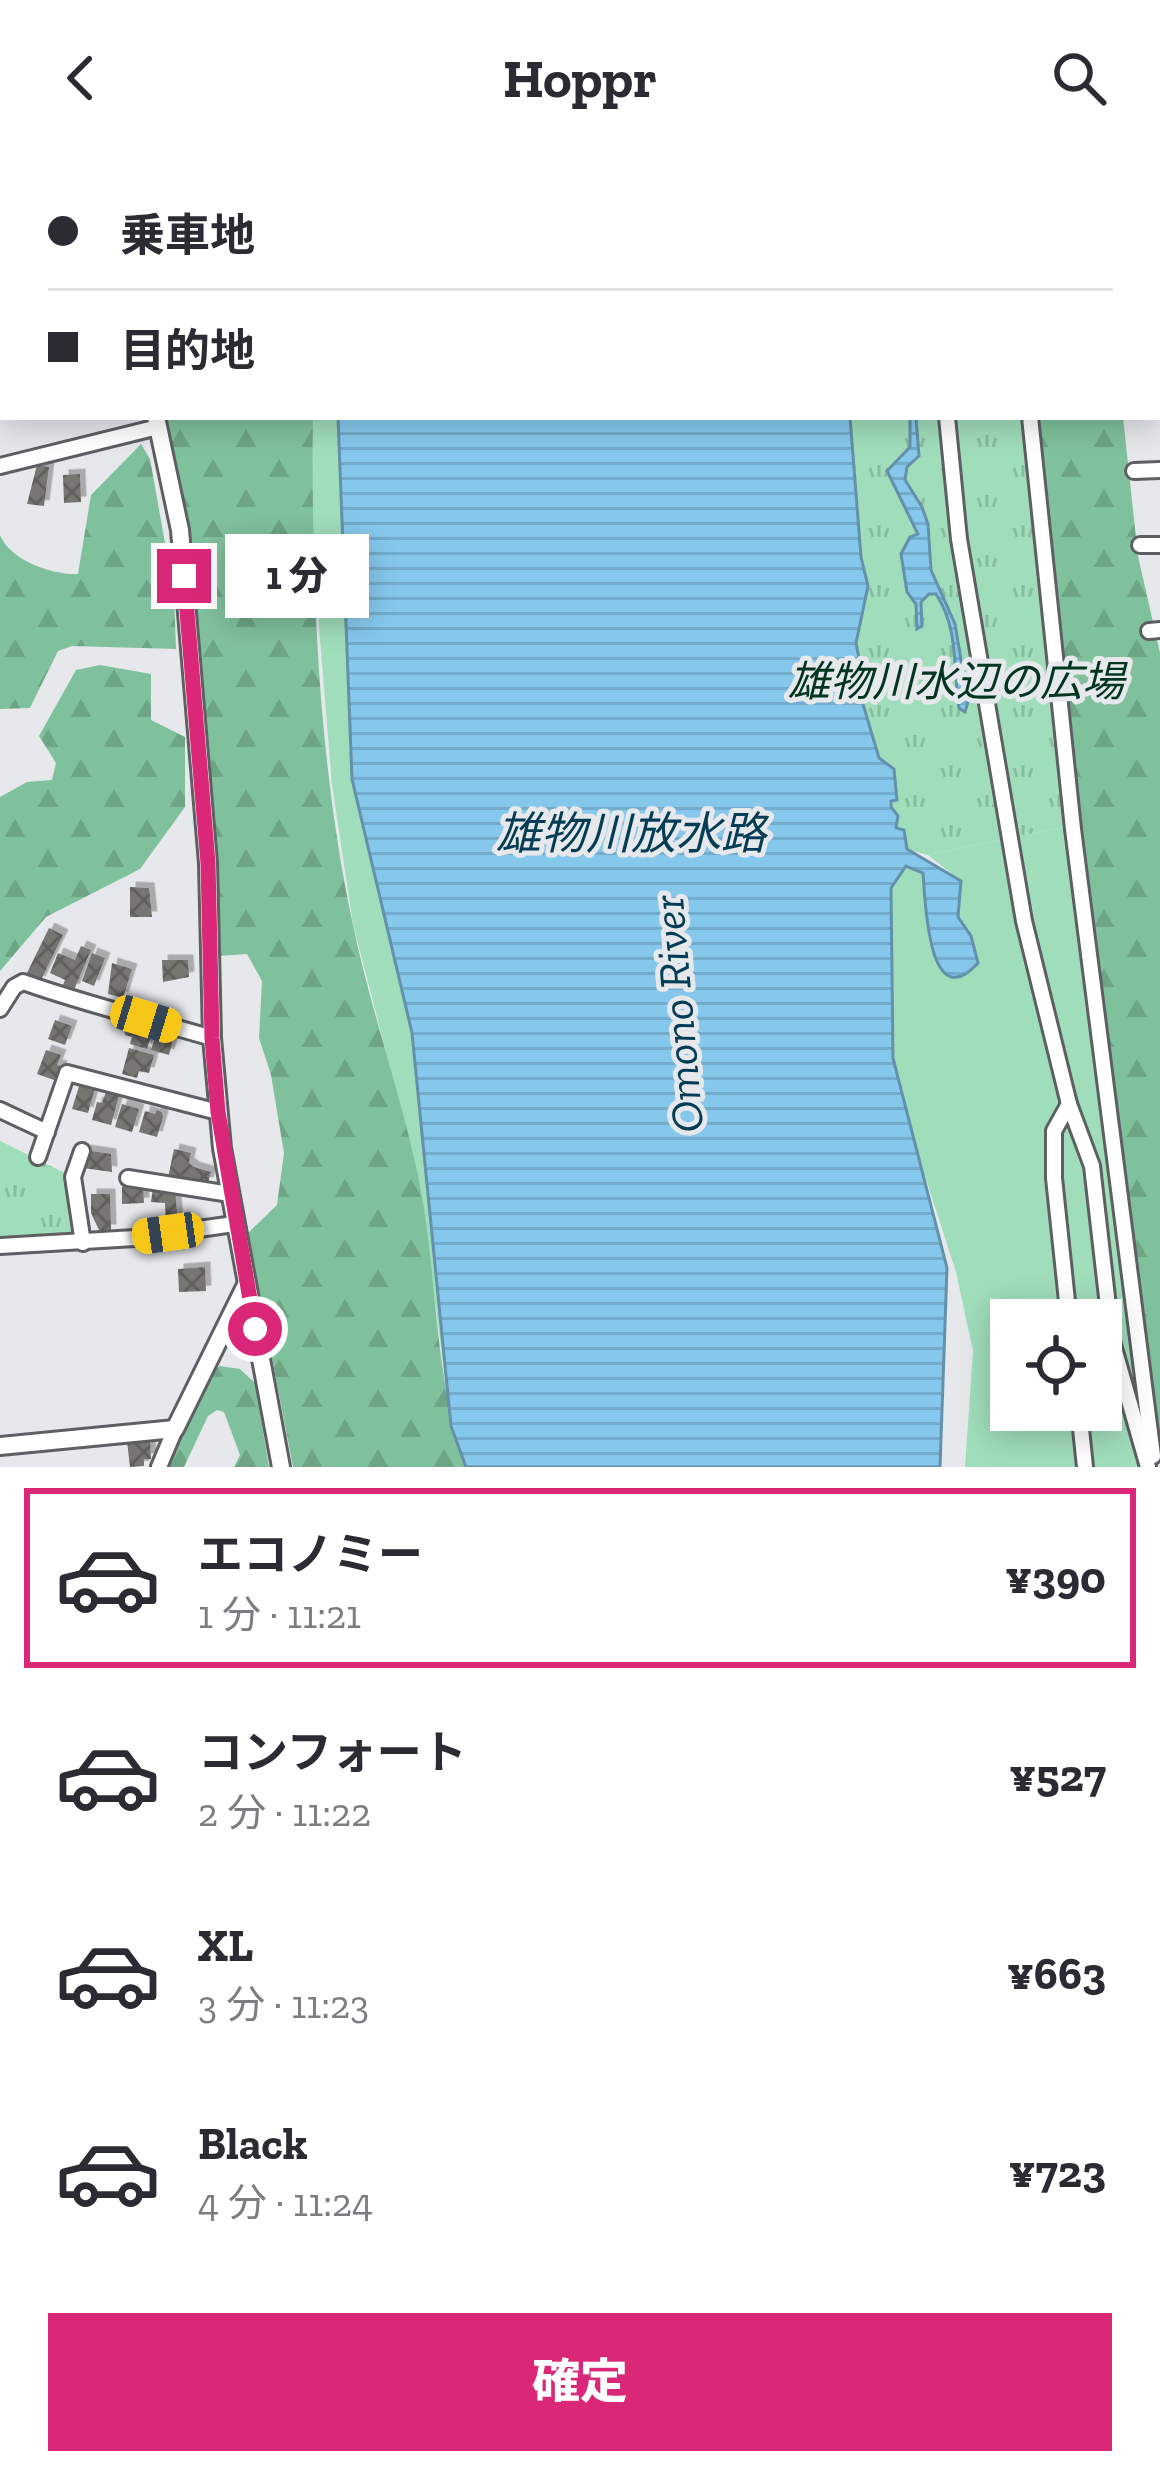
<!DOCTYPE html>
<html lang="ja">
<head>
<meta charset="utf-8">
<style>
	:root { --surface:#fff; --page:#f7f7f7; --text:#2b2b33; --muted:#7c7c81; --line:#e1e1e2; --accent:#db2777 }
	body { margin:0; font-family:"Zilla Slab","Noto Sans JP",serif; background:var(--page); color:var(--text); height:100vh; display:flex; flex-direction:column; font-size:45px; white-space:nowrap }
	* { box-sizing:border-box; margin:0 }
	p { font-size:39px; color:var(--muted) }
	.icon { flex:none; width:66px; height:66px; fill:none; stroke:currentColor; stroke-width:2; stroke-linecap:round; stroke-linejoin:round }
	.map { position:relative; height:1311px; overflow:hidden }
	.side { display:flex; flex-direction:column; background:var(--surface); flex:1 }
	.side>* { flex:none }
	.hud { position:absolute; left:0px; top:0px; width:1161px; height:264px; box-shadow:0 6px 30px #0003; display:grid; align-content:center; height:264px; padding:0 48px; background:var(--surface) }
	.fabs { position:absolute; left:990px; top:1143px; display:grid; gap:24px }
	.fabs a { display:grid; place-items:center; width:132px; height:132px; border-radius:0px; background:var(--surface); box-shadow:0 6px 30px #0003; font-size:60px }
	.end { position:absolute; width:54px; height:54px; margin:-27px; border:15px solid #db2777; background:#fff; box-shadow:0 0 0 6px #fff }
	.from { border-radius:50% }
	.bubble { position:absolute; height:84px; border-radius:0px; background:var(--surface); box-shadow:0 6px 30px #0003; font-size:39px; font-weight:800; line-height:84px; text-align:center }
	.car { position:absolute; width:36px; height:72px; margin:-36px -18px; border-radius:15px; box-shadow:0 0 9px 3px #0007; background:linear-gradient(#f5c518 24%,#345 0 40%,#f5c518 0 76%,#345 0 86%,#f5c518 0) }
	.hud b { display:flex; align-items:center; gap:42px; height:114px; font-size:45px }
	.hud b+b { border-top:3px solid var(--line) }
	.hud i { width:30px; height:30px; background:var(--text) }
	ul { padding:21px 0 0; list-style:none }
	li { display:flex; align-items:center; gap:36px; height:180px; margin:0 24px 18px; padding:0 24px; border:6px solid transparent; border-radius:0px }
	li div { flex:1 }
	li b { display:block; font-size:45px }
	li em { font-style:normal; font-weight:800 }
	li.current { border-color:var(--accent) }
	li>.icon { width:108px; height:108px; stroke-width:1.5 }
	.primary-button { display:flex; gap:24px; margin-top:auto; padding:24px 48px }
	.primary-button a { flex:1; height:138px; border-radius:0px; background:var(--accent); color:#fff; font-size:48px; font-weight:800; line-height:138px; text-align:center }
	header { display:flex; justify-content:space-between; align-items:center; height:156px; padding:0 48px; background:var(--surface); font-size:54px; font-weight:800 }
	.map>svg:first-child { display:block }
	.grass { fill:#a0debb; fill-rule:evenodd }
	.forest { fill:url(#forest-firs) }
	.park { fill:url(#park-tufts) }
	.water { fill:url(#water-rules); stroke:#6391ab; stroke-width:3 }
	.building { fill:url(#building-cross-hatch); filter:url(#shadow) }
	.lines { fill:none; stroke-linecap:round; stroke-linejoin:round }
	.minor-casing { stroke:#5d5f62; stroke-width:20 }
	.tertiary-casing { stroke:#5d5f62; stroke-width:22 }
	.minor { stroke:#fff; stroke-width:14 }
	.tertiary { stroke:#fff; stroke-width:16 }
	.route { stroke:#db2777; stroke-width:15 }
	.labels { text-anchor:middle; stroke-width:10; stroke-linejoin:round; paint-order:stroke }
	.park-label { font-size:42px; font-style:italic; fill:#003620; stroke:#e6e8eb }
	.water-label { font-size:45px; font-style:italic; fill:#023d55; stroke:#e6e8eb }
</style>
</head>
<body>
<header><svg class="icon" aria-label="back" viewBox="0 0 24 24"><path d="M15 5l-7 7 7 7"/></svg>Hoppr<svg class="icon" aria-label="search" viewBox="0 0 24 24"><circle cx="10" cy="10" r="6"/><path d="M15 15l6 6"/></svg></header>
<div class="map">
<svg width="1160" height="1311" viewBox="0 0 1160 1311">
	<defs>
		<pattern id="forest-firs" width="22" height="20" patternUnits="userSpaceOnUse" patternTransform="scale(3)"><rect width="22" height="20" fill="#80c19d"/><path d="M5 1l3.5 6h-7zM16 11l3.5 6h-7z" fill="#6ea586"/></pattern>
		<pattern id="park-tufts" width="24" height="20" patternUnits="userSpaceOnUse" patternTransform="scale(3)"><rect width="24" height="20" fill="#a0debb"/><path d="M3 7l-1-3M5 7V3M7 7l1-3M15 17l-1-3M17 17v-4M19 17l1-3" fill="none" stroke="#89bda0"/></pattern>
		<pattern id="water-rules" width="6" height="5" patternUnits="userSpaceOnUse" patternTransform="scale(3)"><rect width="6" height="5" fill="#86c8ec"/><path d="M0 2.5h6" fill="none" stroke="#73abca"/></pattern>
		<pattern id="building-cross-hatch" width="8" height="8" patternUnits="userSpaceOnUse" patternTransform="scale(3)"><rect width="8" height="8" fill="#777572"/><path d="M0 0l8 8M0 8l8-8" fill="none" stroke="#605f5c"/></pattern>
		<filter id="shadow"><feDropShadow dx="5.5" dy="-5.5" stdDeviation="0" flood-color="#0004"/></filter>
	</defs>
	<rect width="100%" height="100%" fill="#e6e8eb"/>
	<g class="grass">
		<polygon points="313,261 338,261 352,623 412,877 451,1270 420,1028 353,768 332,629 311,374"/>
		<path d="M1068,670l78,641h-181l8,-116 -17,-79 -42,-130 -21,-84 -2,-171 15,-22 17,8 6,70 14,29 28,-36 -13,-19 3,-36 -33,-26zM1011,1164h90v90h-90z"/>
	</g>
	<g class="forest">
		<path d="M166,261h147c-2,165 5,346 40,508 18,86 48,169 66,255 19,95 14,195 47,287h-173l-45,-234 29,-28 7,-52 -13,-78 -12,-37 3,-57 -15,-27 -29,2 -18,-302z"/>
		<polygon points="1037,261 1123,261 1138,400 1160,497 1160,1290 1068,559"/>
		<path d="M141,288l9,15 24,134 2,56 -104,-3 -14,5 -28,57 -30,1v-174c11,26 52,40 78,39l13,-79z"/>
		<polygon points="100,509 151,518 151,564 185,581 185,651 140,713 46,761 0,815 0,641 27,626 52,624 56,607 39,580 76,514"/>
		<polygon points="220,1210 240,1213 255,1227 269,1311 234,1311 240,1299 224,1256 217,1254 208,1260 184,1311 168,1311 210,1215"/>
	</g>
	<g class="park">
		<polygon points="851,261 1025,261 1033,366 1068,670 928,699 906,693 895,673 891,652 894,613 879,602 857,528 861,512 856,487 868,430 861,401"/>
		<polygon points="0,985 73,1021 83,1087 0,1090"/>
	</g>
	<g class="water">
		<polygon points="328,0 827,0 826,3"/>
		<path d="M338,261h512l11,140 7,29 -12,57 5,25 -4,16 22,74 15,11 3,31 -6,1v6l7,9 -2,12 8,2 3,19 54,32 -3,36 13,19 7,27c-50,55 -53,-64 -55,-90l-17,-7 -15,22 2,170 54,210 -7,199h-474l-15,-41 -39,-393 -60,-254z"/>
		<path d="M910,261h6l3,39 -12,11 -2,13 17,27 6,17 3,46 24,54 13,78 -3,10 -6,-4c-6,-40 0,-79 -23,-114h-7l-8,8 1,24 -5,3 -1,-25 -9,-12 -6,-38 9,-17 8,-3 -31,-63 23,-24z"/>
	</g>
	<g class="building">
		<polygon points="37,309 49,311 44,350 27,348"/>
		<polygon points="80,318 81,346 64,347 63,319"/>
		<polygon points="130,731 149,732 152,761 130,761"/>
		<polygon points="49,772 63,779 40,826 26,819"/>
		<polygon points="81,790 91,794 74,834 63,829 65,824 50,817 58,797 75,804"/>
		<polygon points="92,797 105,802 94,830 82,825"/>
		<polygon points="162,804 188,804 189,821 163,826"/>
		<polygon points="112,807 132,813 123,842 108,838"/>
		<polygon points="55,864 72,870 65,889 48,883"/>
		<polygon points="123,864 153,873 147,893 130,888 132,881 125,879"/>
		<polygon points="157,875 174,880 169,899 151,894"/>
		<polygon points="129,892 154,899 149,917 139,915 137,922 122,918"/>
		<polygon points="46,894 61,899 57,909 62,910 57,925 37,918"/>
		<polygon points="81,924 96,928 88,957 72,953"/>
		<polygon points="106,936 119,940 111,969 92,964 97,946 102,947"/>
		<polygon points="122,948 139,953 132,976 115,971"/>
		<polygon points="157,954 162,956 163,961 157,981 139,976 145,955 155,958"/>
		<polygon points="174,993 191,997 189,1007 194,1011 211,1016 208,1027 168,1022"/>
		<polygon points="85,994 111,998 112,1016 83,1012"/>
		<polygon points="143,1030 144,1047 122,1048 122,1031"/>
		<polygon points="153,1031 175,1034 178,1066 166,1066 165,1047 151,1046"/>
		<polygon points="91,1038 110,1038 111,1074 99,1074 91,1057"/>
		<polygon points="205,1111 206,1135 179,1136 178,1113"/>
		<polygon points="150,1283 151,1303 144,1303 144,1310 130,1311 127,1285"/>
	</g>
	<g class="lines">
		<defs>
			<g id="minor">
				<polyline points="923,0 923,3"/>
				<polyline points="1014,0 1014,3"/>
				<polyline points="0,103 3,102"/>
				<polyline points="1158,108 1160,100"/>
				<polyline points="0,121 3,135"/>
				<polyline points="1158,173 1160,173"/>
				<polyline points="947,261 959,383 1024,765 1069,948 1092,1010 1112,1185 1148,1311"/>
				<polyline points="1030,261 1073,673 1153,1300"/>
				<polyline points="0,310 158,271"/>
				<polyline points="1134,315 1160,314"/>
				<polyline points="1140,389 1160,389"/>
				<polyline points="1149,475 1160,474"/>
				<path d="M0,853l14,-22 9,-5c62,22 125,37 189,56"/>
				<polyline points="1069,948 1054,975 1054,1022 1069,1164"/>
				<polyline points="0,954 47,976"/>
				<polyline points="82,995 73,1021 83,1087"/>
				<polyline points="38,1001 67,917 218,956"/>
				<polyline points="128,1022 230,1038"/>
				<polyline points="0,1090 135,1082 234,1068"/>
				<polyline points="1079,1254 1085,1311"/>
				<polyline points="159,1311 175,1273"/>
			</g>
			<g id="tertiary">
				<polyline points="89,0 89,3"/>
				<polyline points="163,0 163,3"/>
				<polyline points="156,261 180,374 208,707 212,882 222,992 281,1311"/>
				<polyline points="0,1290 175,1273 246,1129"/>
			</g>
		</defs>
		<use href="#minor" class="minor-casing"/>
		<use href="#tertiary" class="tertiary-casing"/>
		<use href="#minor" class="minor"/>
		<use href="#tertiary" class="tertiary"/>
	</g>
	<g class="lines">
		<polyline class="route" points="184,420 208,707 212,882 218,956 255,1173"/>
	</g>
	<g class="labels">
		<g class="park-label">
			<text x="956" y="540">雄物川水辺の広場</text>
		</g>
		<g class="water-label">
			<text x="631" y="693">雄物川放水路</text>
			<text transform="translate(677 858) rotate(-95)" y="16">Omono River</text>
		</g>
	</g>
</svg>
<div class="fabs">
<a><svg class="icon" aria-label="locate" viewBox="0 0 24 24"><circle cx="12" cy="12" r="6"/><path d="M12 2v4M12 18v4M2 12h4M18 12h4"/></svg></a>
</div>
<i class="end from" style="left:255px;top:1173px"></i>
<i class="end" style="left:184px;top:420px"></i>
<div class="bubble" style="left:225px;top:378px;width:144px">1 分</div>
<i class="car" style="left:146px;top:863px;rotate:107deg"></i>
<i class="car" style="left:168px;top:1077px;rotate:262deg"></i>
<div class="hud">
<b><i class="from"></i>乗車地</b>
<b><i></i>目的地</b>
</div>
</div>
<section class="side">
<ul>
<li class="current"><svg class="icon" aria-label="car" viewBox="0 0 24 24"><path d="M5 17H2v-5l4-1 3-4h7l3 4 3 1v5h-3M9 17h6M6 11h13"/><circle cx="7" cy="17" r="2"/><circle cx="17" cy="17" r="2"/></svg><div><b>エコノミー</b><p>1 分 · 11:21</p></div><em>¥390</em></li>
<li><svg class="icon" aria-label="car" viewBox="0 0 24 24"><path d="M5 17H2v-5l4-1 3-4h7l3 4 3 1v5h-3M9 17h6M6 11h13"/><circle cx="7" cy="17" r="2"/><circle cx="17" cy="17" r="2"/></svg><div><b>コンフォート</b><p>2 分 · 11:22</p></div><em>¥527</em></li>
<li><svg class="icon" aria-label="car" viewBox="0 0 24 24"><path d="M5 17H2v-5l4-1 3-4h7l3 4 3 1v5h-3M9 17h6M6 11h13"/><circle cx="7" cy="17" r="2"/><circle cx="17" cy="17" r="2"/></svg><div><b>XL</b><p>3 分 · 11:23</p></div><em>¥663</em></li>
<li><svg class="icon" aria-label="car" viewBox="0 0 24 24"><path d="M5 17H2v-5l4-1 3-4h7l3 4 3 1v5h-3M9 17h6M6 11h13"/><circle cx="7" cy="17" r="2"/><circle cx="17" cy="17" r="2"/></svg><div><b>Black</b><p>4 分 · 11:24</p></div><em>¥723</em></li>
</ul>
<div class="primary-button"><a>確定</a></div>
</section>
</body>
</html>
